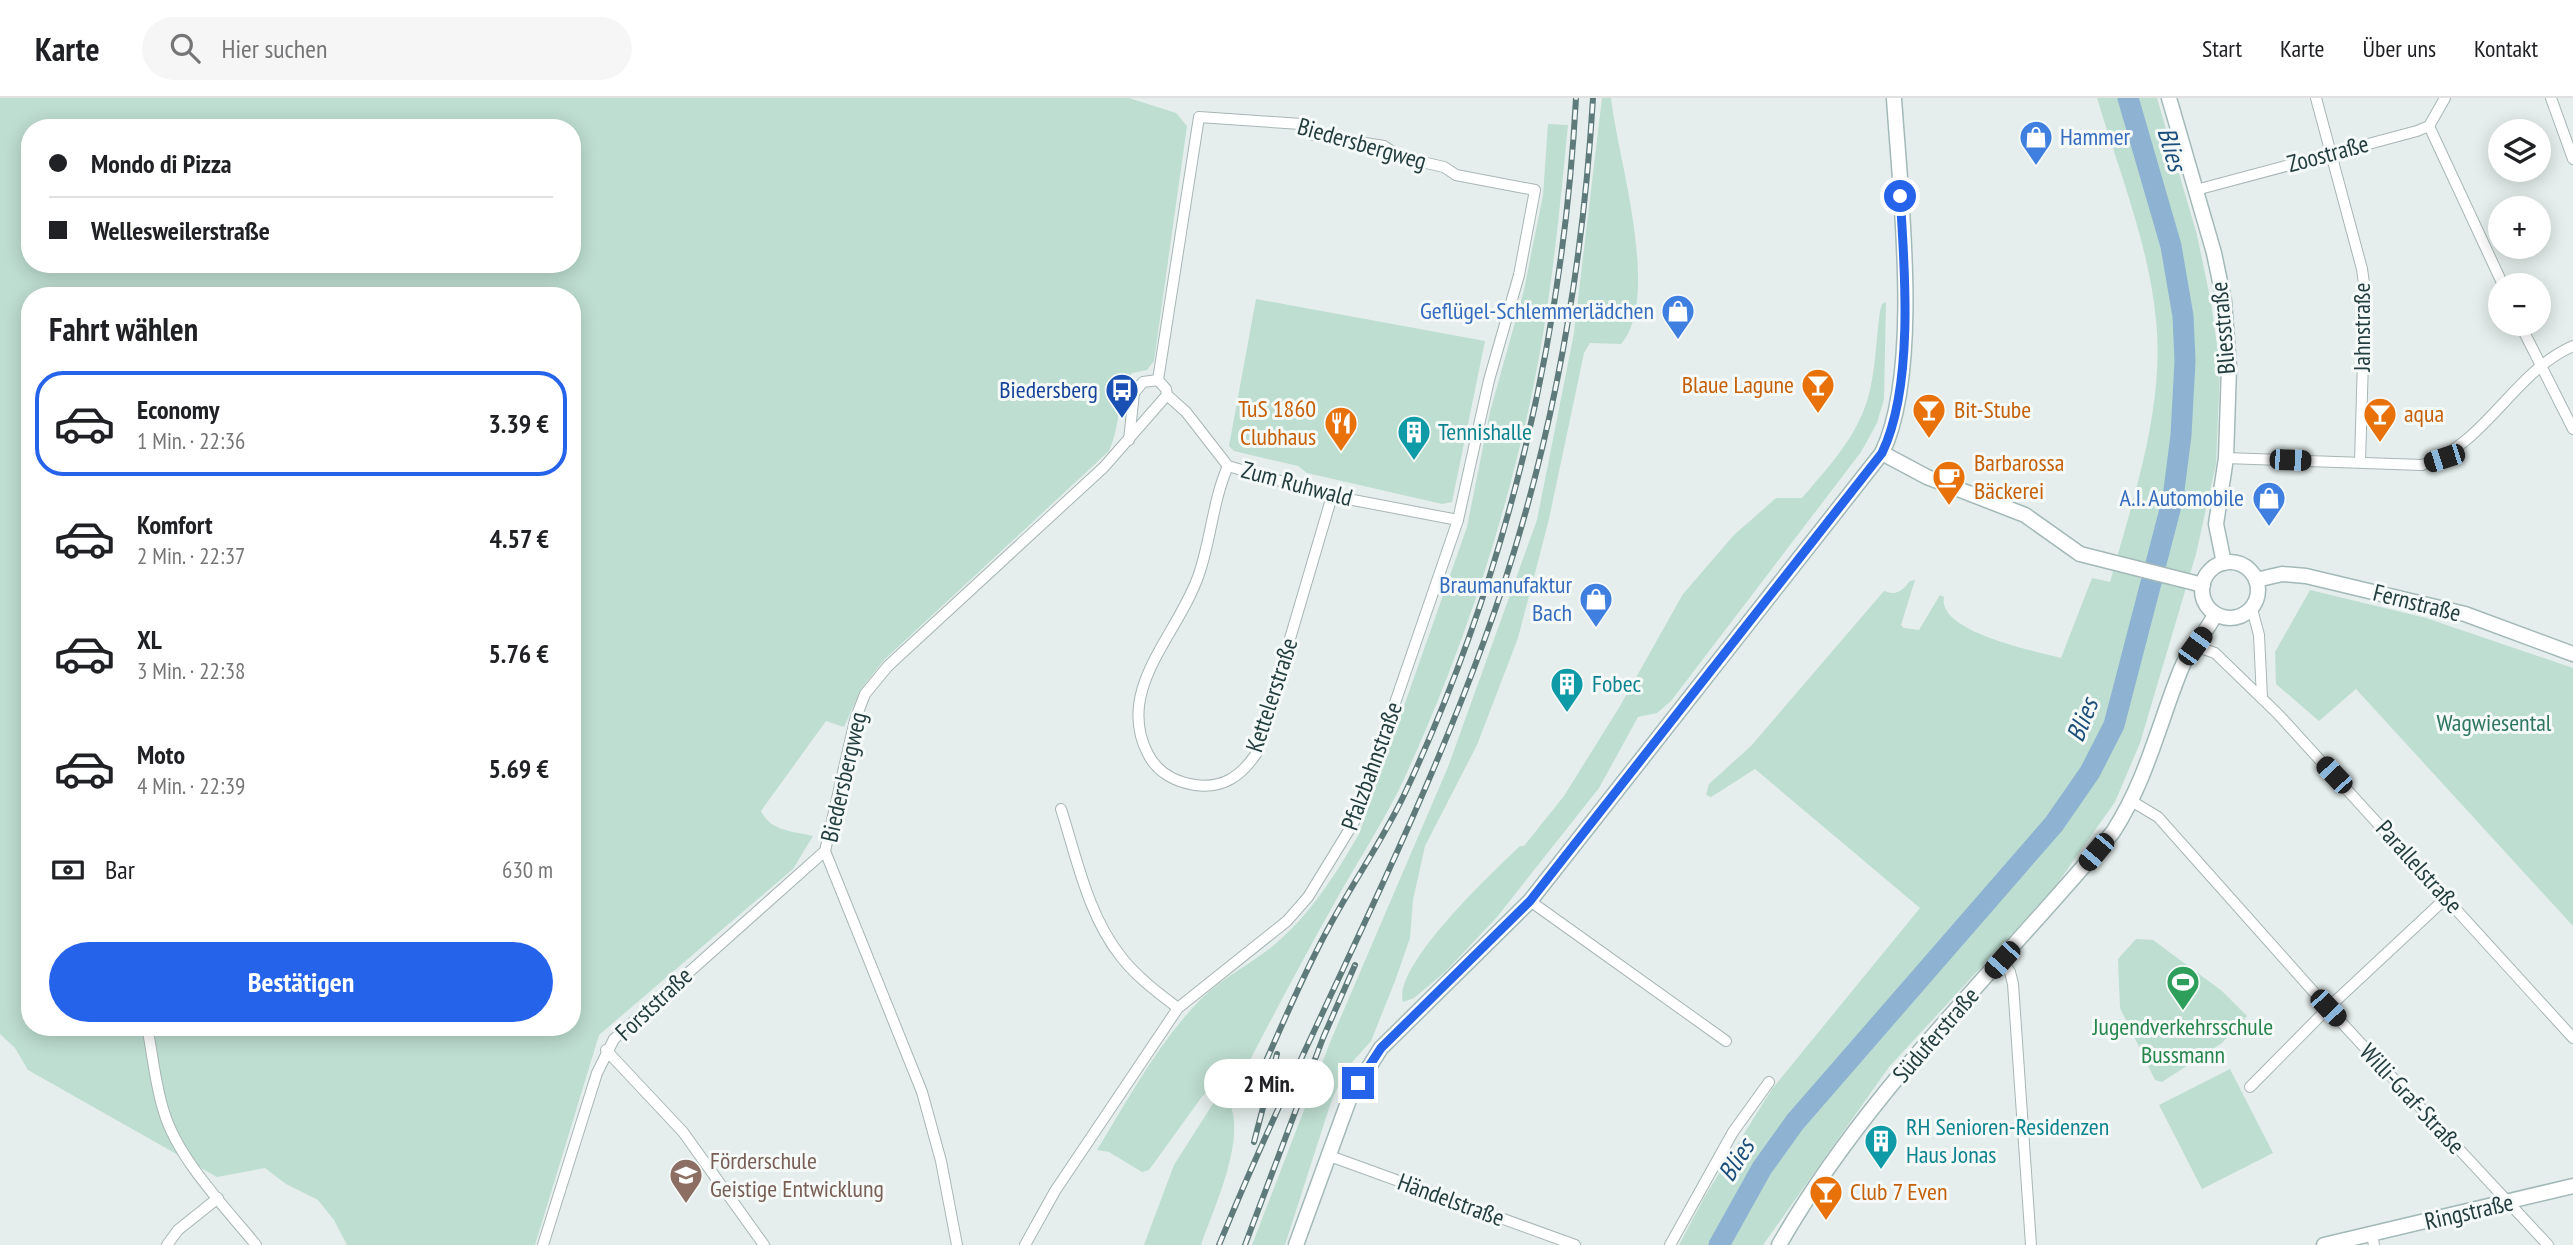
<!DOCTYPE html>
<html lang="de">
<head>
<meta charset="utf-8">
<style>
	:root { --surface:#fff; --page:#f6f6f6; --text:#202124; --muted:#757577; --line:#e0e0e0; --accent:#2563eb }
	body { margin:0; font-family:"PT Sans Narrow",sans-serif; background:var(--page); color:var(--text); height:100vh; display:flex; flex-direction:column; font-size:26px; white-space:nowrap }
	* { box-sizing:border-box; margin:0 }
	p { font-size:23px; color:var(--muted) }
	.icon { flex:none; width:38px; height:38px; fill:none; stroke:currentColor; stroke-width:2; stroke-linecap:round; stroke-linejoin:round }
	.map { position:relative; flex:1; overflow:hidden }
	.sheet { position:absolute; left:21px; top:189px; width:560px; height:749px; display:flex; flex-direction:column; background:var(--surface); border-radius:28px; box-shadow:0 4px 18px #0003 }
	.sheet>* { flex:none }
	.hud { position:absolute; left:21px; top:21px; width:560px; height:154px; border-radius:28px; box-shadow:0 4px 18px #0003; display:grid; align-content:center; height:154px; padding:0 28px; background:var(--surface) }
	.buttons { position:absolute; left:2488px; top:21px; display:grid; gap:14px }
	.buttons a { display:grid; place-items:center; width:63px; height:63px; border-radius:50%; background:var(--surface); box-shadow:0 4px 18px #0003; font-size:35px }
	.end { position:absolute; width:32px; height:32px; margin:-16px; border:9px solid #2563eb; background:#fff; box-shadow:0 0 0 4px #fff }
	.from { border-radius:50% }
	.bubble { position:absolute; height:49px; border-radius:24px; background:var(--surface); box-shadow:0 4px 18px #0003; font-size:23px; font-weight:600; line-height:49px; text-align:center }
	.car { position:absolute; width:21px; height:42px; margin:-21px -10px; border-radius:9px; box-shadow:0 0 5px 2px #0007; background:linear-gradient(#222 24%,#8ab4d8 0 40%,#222 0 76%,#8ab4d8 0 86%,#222 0) }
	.hud b { display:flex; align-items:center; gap:24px; height:66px; font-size:26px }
	.hud b+b { border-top:2px solid var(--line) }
	.hud i { width:18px; height:18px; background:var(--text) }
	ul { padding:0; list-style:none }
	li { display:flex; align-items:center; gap:21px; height:105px; margin:0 14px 10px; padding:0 14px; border:4px solid transparent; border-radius:28px }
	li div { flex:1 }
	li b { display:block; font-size:26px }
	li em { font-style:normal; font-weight:600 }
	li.active { border-color:var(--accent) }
	li>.icon { width:63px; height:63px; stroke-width:1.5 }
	h2 { padding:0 28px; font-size:32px; line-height:84px }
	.pay { display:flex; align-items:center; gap:18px; height:77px; padding:0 28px; font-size:26px }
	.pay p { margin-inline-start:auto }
	.cta { display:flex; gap:14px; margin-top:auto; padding:14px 28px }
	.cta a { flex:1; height:80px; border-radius:42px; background:var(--accent); color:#fff; font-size:28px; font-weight:600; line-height:80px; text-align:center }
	header { display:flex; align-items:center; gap:42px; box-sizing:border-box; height:98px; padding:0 35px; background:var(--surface); border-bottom:2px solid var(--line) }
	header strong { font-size:33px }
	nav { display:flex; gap:38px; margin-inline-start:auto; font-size:24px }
	.search { width:490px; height:63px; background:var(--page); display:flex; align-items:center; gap:18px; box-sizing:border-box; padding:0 24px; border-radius:38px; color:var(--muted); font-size:26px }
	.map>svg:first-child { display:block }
	.green { fill:#beded1; fill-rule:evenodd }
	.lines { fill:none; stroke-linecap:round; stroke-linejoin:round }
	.river { stroke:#8eb2d1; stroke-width:21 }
	.street-casing { stroke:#a7b6b5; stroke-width:12 }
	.secondary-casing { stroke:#a3b9b8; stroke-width:17 }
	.street { stroke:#fff; stroke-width:10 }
	.secondary { stroke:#fff; stroke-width:14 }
	.rail-casing { stroke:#5f7a7b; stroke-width:6 }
	.rail { stroke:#f5faf9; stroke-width:3.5; stroke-dasharray:10; stroke-linecap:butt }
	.route { stroke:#2563eb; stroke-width:9 }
	.labels { text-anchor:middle; stroke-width:6; stroke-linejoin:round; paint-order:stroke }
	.shop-label { font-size:24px; fill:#366cbe; stroke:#f5faf9; text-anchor:end }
	.street-label { font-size:24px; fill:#243e3f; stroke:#f5faf9 }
	.food-label { font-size:24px; fill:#c56008; stroke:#f5faf9; text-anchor:start }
	.transit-label { font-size:24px; fill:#164399; stroke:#f5faf9; text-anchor:end }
	.culture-label { font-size:24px; fill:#0d838f; stroke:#f5faf9; text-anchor:start }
	.park-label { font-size:24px; fill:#2e7660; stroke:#f5faf9 }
	.leisure-label { font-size:24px; fill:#27864d; stroke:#f5faf9 }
	.education-label { font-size:24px; fill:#785e54; stroke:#f5faf9; text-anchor:start }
	.water-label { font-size:26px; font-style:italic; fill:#1e4f7b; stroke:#f5faf9 }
</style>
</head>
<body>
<header>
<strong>Karte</strong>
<div class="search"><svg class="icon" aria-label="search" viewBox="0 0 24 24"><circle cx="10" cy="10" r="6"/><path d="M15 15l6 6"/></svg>Hier suchen</div>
<nav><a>Start</a><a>Karte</a><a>Über uns</a><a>Kontakt</a></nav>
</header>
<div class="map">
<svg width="2573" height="1147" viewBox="0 0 2573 1147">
	<rect width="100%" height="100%" fill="#e5eeec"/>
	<g class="green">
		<path d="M0,0h1129l47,15 11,13 -33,235 -7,9 -15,3c-15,24 -11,52 -23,78l-225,209 -23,29 -17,38 -18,-6 -65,90c10,21 33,20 52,25l-20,33 -194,166 -64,210h-188l-13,-25 -16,-20 -32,-16 -21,-16 -48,9 -189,-107 -13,-22 -15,-14zM30,30h542v136h-542zM30,198h542v731h-542z"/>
		<path d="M1602,0h9c6,57 51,200 10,246l-31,-1 -6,10 -35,166 -31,119 -41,107 -52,101 -12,54 -3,38 -15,43 -24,60 -25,28 -15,33 -46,143h-33l79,-205 117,-273 89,-247 37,-187z"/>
		<path d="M2097,0h60l40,137 14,67 9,65 -4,97 -20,90 -56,189 -25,59 -61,86 -165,179 -126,178h-84l26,-49 67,-107 148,-181 -165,-139 -44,28 -5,-2 3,-11 42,-38 133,-155c13,5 18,0 26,-10l5,-1 -14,45 3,3 15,2 21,-35 4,2c-7,35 91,54 117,61l31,-80 18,4c23,-83 55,-174 46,-262 -7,-75 -37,-149 -59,-222z"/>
		<path d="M1548,26l20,1c-9,93 -18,186 -38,278 -28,128 -71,257 -126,376 -20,43 -47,83 -70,125 -33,58 -64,118 -95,177h-22l-16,17 -52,72 -7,2 -33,-20 -12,-2c32,-52 61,-107 104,-151 22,-22 50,-35 73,-54 36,-30 62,-71 85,-111l108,-307 23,-115 34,-122 19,-95z"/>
		<polygon points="1256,201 1485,243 1452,404 1442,406 1307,375 1298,368 1234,353 1229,348"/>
		<path d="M1886,204l-2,97 -7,24 -16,29 -190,249 -14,12 -19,4 -39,71 -102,129 -52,55 -31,26 -11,4c-11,-36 91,-131 117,-156h4l40,-50 56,-90 63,-112 51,-59 42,-37h26c21,-25 44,-49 58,-79 16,-32 15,-73 20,-108l2,-7z"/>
		<polygon points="2310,492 2426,520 2573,570 2573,828 2356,591 2319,623 2276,586 2275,554"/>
		<polygon points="2136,841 2153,842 2222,893 2247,918 2222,945 2162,984 2155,982 2120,910 2118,861"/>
		<polygon points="2230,971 2273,1055 2202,1091 2159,1007"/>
		<path d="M1226,1000c25,32 -13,112 -25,147h-57l30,-80 40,-63z"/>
	</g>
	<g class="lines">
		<polyline class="river" points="1719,1147 1762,1070 1795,1024 2054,726 2090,674 2114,627 2173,400 2181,337 2185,263 2183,218 2171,148 2128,0"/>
		<defs>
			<g id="street">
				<polyline points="2316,0 2362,171 2365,193 2360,364"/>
				<polyline points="2551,0 2573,61"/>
				<polyline points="2429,28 2503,187"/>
				<polyline points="2196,92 2417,33 2429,28 2445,0"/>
				<polyline points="2520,226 2573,331"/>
				<polyline points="1129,342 1134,295 1143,284 1158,282 1166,291 1167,297 1186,314 1228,368 1332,398 1458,422"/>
				<path d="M2226,360l196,7c65,-21 90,-92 151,-119"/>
				<path d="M1228,368c-15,34 -17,73 -29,108 -20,60 -85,115 -51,180 9,18 27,28 47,31 28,4 46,-9 61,-31l76,-258"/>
				<polyline points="2252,511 2259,537 2262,600"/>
				<polyline points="2195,548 2215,555 2278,616 2573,940"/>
				<polyline points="2133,704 2158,719 2328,910 2548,1147"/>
				<path d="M1061,711c16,50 27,107 61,149 15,19 36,35 56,50"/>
				<polyline points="1530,803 1726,943"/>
				<polyline points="2002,862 2010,874 2013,886 2031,1147"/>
				<path d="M147,929c6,28 8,58 17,85 14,47 61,95 92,133"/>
				<polyline points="606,952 683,1034 764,1147"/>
				<polyline points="2250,989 2328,910 2446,800"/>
				<polyline points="1327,1057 1575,1147"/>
				<polyline points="2372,1137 2374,1147"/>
				<polyline points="167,1147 178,1132 218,1100"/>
				<polyline points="543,1147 597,975 614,941 825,753"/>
				<polyline points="957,1147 941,1063 922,994 825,753 855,622 865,596 888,568 1104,369 1167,297"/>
				<polyline points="1025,1147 1055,1093 1178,910 1287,823 1308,799 1354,724 1458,422 1489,282 1519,177 1535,92 1456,77 1444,69 1400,59 1384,48 1313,37 1301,26 1199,19 1158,282"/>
				<polyline points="1670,1147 1733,1034 1769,984"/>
			</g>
			<g id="secondary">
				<polyline points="2169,0 2214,155 2224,203 2229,269 2226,360 2216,426 2224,465"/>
				<polyline points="1882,355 1927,379 2025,417 2080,456 2203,487"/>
				<circle cx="2230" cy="492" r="28"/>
				<polyline points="2256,482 2282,476 2306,478 2465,516 2573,556"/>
				<path d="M1296,1147l54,-148 31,-49 149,-147 352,-448c40,-83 18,-261 12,-355"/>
				<path d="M1779,1147c88,-154 221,-278 334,-413 34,-53 45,-106 68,-163 8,-20 25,-36 34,-54"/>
				<polyline points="2324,1147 2573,1088"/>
			</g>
		</defs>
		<use href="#street" class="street-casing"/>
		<use href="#secondary" class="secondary-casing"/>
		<use href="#street" class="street"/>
		<use href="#secondary" class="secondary"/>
		<defs>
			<g id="rail">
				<path d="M1250,999c26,-57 49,-115 79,-170 24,-45 54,-87 76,-134 102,-218 158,-455 171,-695"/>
				<polyline points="1254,1044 1277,956"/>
				<path d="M1219,1147c83,-203 190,-397 265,-604 64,-174 98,-358 109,-543"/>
				<polyline points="1245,1147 1323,940 1355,867"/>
			</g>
		</defs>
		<use href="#rail" class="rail-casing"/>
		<use href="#rail" class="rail"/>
	</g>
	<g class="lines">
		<path class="route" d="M1358,985l23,-35 149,-147 352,-448c32,-66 23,-185 18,-257"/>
	</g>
	<defs>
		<symbol id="shop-pin" viewBox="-11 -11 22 30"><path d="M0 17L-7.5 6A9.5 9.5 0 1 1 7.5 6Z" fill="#3f7fe0" stroke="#f5faf9"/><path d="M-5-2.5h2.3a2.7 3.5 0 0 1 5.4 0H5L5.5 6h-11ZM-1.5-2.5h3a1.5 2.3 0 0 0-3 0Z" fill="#fff"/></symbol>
		<symbol id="bar-pin" viewBox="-11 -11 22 30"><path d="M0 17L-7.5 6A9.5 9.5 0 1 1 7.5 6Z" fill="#e8710a" stroke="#f5faf9"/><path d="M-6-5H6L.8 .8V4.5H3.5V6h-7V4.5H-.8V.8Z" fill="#fff"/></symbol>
		<symbol id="bus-pin" viewBox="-11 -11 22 30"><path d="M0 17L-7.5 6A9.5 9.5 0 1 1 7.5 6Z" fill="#1a4fb4" stroke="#f5faf9"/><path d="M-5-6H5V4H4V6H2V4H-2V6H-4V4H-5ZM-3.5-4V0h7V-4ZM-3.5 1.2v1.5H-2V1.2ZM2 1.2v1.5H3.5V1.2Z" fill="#fff"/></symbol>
		<symbol id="restaurant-pin" viewBox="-11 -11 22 30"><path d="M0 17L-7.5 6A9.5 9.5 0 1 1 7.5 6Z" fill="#e8710a" stroke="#f5faf9"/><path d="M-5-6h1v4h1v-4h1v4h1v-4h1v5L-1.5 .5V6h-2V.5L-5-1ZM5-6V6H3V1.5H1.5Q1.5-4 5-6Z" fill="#fff"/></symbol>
		<symbol id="building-pin" viewBox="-11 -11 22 30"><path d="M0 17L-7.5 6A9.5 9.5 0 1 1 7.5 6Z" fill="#0f9aa8" stroke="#f5faf9"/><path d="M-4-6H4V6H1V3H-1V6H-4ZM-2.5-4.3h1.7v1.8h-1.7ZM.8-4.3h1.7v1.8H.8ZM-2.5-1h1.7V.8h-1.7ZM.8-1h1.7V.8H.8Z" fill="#fff"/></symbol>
		<symbol id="cafe-pin" viewBox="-11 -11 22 30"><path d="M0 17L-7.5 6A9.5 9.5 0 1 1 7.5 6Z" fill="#e8710a" stroke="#f5faf9"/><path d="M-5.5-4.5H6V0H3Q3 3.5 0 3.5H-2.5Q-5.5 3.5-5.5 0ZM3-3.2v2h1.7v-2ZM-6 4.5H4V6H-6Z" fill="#fff"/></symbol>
		<symbol id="stadium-pin" viewBox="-11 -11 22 30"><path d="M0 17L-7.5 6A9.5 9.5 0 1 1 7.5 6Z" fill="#2e9e5b" stroke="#f5faf9"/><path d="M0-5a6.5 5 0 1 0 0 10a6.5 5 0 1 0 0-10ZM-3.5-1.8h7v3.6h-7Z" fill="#fff"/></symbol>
		<symbol id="school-pin" viewBox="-11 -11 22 30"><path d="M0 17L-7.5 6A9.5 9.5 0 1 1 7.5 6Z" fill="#8d6e63" stroke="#f5faf9"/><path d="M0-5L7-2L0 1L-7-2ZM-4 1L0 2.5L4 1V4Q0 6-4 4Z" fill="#fff"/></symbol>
	</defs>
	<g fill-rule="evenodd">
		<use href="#shop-pin" x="2017" y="20" width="38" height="52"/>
		<use href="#shop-pin" x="1659" y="194" width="38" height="52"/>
		<use href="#bar-pin" x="1799" y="268" width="38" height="52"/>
		<use href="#bus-pin" x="1103" y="273" width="38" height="52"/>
		<use href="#bar-pin" x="1910" y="293" width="38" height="52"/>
		<use href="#bar-pin" x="2361" y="297" width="38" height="52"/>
		<use href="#restaurant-pin" x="1322" y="306" width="38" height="52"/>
		<use href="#building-pin" x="1395" y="315" width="38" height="52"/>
		<use href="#cafe-pin" x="1930" y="360" width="38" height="52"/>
		<use href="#shop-pin" x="2250" y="381" width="38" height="52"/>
		<use href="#shop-pin" x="1577" y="482" width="38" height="52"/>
		<use href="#building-pin" x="1548" y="567" width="38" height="52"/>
		<use href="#stadium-pin" x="2164" y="865" width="38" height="52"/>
		<use href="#building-pin" x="1862" y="1024" width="38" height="52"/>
		<use href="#school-pin" x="667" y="1058" width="38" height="52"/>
		<use href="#bar-pin" x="1807" y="1075" width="38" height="52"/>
	</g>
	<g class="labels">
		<g class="shop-label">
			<text x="2060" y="47" text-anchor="start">Hammer</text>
			<text x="1654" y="221">Geflügel-Schlemmerlädchen</text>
			<text x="2244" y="408">A.I. Automobile</text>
			<text x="1572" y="495">Braumanufaktur<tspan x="1572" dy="28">Bach</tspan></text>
		</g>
		<g class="street-label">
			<text transform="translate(1362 46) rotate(16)" y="8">Biedersbergweg</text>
			<text transform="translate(2328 56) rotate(-15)" y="8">Zoostraße</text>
			<text transform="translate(2362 229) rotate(-90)" y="8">Jahnstraße</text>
			<text transform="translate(2223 230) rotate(-95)" y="8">Bliesstraße</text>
			<text transform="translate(1297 386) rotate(15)" y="8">Zum Ruhwald</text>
			<text transform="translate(2417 505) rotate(14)" y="8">Fernstraße</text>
			<text transform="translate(1272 597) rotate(-72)" y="8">Kettelerstraße</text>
			<text transform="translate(1372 668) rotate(-70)" y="8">Pfalzbahnstraße</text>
			<text transform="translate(844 679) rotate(-77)" y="8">Biedersbergweg</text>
			<text transform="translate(2419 769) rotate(48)" y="8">Parallelstraße</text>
			<text transform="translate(654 906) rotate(-43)" y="8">Forststraße</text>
			<text transform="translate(1936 937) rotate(-49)" y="8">Süduferstraße</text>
			<text transform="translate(2412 1001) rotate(47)" y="8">Willi-Graf-Straße</text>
			<text transform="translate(1451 1102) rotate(20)" y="8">Händelstraße</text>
			<text transform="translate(2469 1114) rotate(-13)" y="8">Ringstraße</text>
		</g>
		<g class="food-label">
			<text x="1794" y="295" text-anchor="end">Blaue Lagune</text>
			<text x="1316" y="319" text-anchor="end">TuS 1860<tspan x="1316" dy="28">Clubhaus</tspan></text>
			<text x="1954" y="320">Bit-Stube</text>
			<text x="2404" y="324">aqua</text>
			<text x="1974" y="373">Barbarossa<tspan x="1974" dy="28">Bäckerei</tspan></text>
			<text x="1850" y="1102">Club 7 Even</text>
		</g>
		<g class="transit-label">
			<text x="1098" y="300">Biedersberg</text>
		</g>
		<g class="culture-label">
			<text x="1438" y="342">Tennishalle</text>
			<text x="1592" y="594">Fobec</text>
			<text x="1906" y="1037">RH Senioren-Residenzen<tspan x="1906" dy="28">Haus Jonas</tspan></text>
		</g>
		<g class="park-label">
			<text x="2494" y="633">Wagwiesental</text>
		</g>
		<g class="leisure-label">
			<text x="2183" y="937">Jugendverkehrsschule<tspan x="2183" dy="28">Bussmann</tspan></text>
		</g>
		<g class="education-label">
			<text x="710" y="1071">Förderschule<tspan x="710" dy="28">Geistige Entwicklung</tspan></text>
		</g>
		<g class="water-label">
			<text transform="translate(2172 51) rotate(74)" y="9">Blies</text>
			<text transform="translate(2082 622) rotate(-68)" y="9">Blies</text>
			<text transform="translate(1736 1062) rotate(-58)" y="9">Blies</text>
		</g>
	</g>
</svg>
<div class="buttons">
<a><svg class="icon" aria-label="layers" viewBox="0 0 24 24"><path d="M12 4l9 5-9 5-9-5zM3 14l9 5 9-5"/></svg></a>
<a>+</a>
<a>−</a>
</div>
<i class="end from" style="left:1900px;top:98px"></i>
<i class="end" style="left:1358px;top:985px"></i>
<div class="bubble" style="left:1204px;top:961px;width:130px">2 Min.</div>
<i class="car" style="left:2444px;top:360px;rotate:252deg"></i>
<i class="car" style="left:2290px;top:362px;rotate:92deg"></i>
<i class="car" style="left:2195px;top:548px;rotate:36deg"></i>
<i class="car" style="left:2334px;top:677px;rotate:317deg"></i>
<i class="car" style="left:2096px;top:754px;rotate:220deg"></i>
<i class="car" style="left:2002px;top:862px;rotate:222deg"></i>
<i class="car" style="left:2328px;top:910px;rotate:137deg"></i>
<div class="hud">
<b><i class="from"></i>Mondo di Pizza</b>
<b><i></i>Wellesweilerstraße</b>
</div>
<section class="sheet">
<h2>Fahrt wählen</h2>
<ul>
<li class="active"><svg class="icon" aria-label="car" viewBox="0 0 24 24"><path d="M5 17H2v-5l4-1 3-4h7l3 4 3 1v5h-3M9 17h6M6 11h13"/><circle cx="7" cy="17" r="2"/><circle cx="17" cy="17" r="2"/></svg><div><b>Economy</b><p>1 Min. · 22:36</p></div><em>3.39 €</em></li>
<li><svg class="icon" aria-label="car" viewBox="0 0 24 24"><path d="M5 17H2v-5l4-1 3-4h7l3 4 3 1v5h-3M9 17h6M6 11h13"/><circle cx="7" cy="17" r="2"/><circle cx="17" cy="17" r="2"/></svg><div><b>Komfort</b><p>2 Min. · 22:37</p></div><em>4.57 €</em></li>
<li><svg class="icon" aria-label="car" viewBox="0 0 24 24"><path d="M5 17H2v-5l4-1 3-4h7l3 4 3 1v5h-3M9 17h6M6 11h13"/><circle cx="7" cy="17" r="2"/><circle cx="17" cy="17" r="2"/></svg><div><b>XL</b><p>3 Min. · 22:38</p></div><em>5.76 €</em></li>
<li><svg class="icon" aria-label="car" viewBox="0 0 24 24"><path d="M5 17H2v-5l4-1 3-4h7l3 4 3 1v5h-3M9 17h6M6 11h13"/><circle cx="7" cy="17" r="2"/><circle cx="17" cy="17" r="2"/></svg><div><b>Moto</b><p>4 Min. · 22:39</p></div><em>5.69 €</em></li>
</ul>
<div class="pay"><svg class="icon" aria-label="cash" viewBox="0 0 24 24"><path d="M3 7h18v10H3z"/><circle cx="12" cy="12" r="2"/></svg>Bar<p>630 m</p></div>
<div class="cta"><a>Bestätigen</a></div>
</section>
</div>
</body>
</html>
